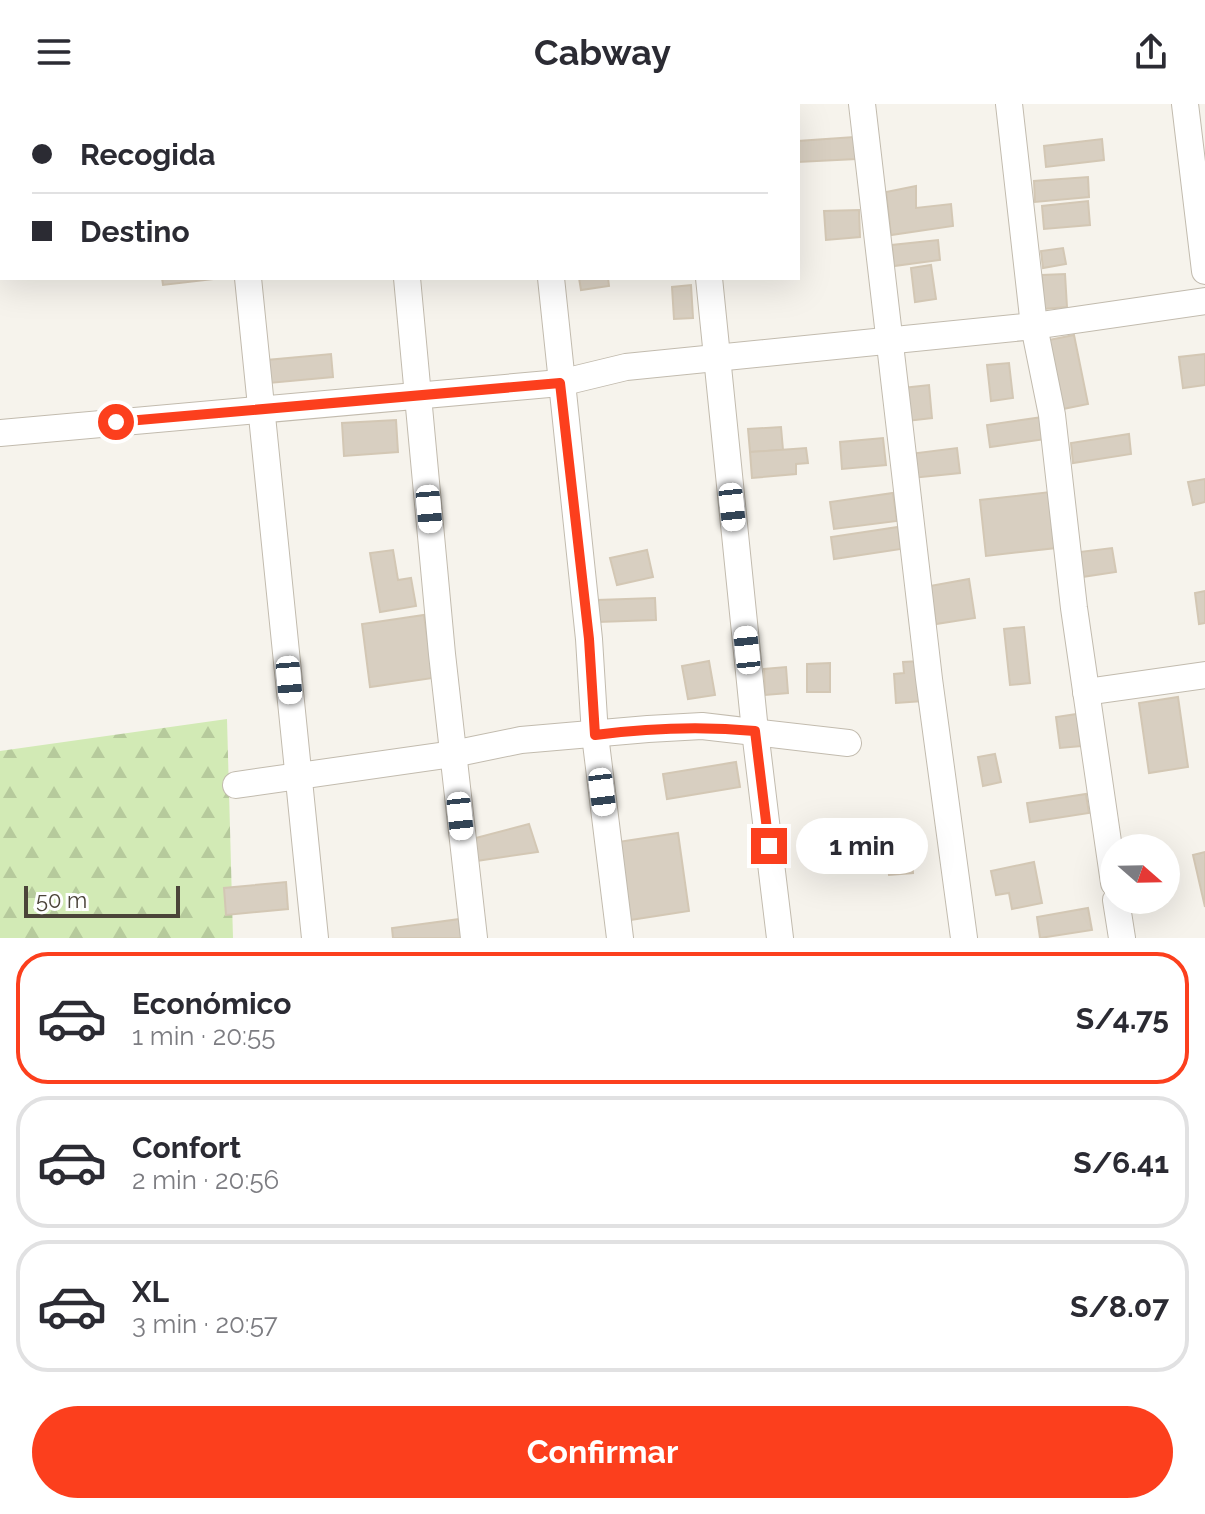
<!DOCTYPE html>
<html lang="es">
<head>
<meta charset="utf-8">
<style>
	:root { --surface:#fff; --page:#f7f7f7; --text:#2b2b33; --muted:#7c7c81; --line:#e1e1e2; --accent:#fc3f1d }
	body { margin:0; font-family:Raleway,sans-serif; background:var(--page); color:var(--text); height:100vh; display:flex; flex-direction:column; font-size:30px; white-space:nowrap }
	* { box-sizing:border-box; margin:0 }
	p { font-size:26px; color:var(--muted) }
	.icon { flex:none; width:44px; height:44px; fill:none; stroke:currentColor; stroke-width:2; stroke-linecap:round; stroke-linejoin:round }
	.map { position:relative; height:834px; overflow:hidden }
	.drawer { display:flex; flex-direction:column; background:var(--surface); flex:1 }
	.drawer>* { flex:none }
	.hud { position:absolute; left:0px; top:0px; width:800px; height:176px; box-shadow:0 8px 32px #0002; display:grid; align-content:center; height:176px; padding:0 32px; background:var(--surface) }
	.needle { width:52px; rotate:110deg }
	.fabs { position:absolute; left:1100px; top:730px; display:grid; gap:16px }
	.fabs a { display:grid; place-items:center; width:80px; height:80px; border-radius:50%; background:var(--surface); box-shadow:0 8px 32px #0002; font-size:40px }
	.scale { position:absolute; left:24px; bottom:20px; width:156px; box-sizing:border-box; padding-left:8px; border:4px solid #4b4439; border-top:0; font-size:22px; line-height:28px; white-space:nowrap; color:#4b4439; -webkit-text-stroke:6px #fff; paint-order:stroke }
	.end { position:absolute; width:36px; height:36px; margin:-18px; border:10px solid #fc3f1d; background:#fff; box-shadow:0 0 0 4px #fff }
	.from { border-radius:50% }
	.bubble { position:absolute; height:56px; border-radius:28px; background:var(--surface); box-shadow:0 8px 32px #0002; font-size:26px; font-weight:700; line-height:56px; text-align:center }
	.car { position:absolute; width:24px; height:48px; margin:-24px -12px; border-radius:10px; box-shadow:0 0 6px 2px #0007; background:linear-gradient(#fff 24%,#345 0 40%,#fff 0 76%,#345 0 86%,#fff 0) }
	.hud b { display:flex; align-items:center; gap:28px; height:76px; font-size:30px }
	.hud b+b { border-top:2px solid var(--line) }
	.hud i { width:20px; height:20px; background:var(--text) }
	ul { padding:14px 0 0; list-style:none }
	li { display:flex; align-items:center; gap:24px; height:132px; margin:0 16px 12px; padding:0 16px; border:4px solid var(--line); border-radius:32px }
	li div { flex:1 }
	li b { display:block; font-size:30px }
	li em { font-style:normal; font-weight:700 }
	li.active { border-color:var(--accent) }
	li>.icon { width:72px; height:72px; stroke-width:1.5 }
	.cta { display:flex; gap:16px; margin-top:auto; padding:16px 32px }
	.cta a { flex:1; height:92px; border-radius:48px; background:var(--accent); color:#fff; font-size:32px; font-weight:700; line-height:92px; text-align:center }
	header { display:flex; justify-content:space-between; align-items:center; height:104px; padding:0 32px; background:var(--surface); font-size:36px; font-weight:700 }
	.map>svg:first-child { display:block }
	.forest { fill:url(#forest-firs) }
	.building { fill:#d8cfc1; stroke:#d3c7b4; stroke-width:2 }
	.lines { fill:none; stroke-linecap:round; stroke-linejoin:round }
	.minor-casing { stroke:#c2bbae; stroke-width:28 }
	.minor { stroke:#fff; stroke-width:26 }
	.route { stroke:#fc3f1d; stroke-width:10 }
</style>
</head>
<body>
<header><svg class="icon" aria-label="menu" viewBox="0 0 24 24"><path d="M4 6h16M4 12h16M4 18h16"/></svg>Cabway<svg class="icon" aria-label="share" viewBox="0 0 24 24"><path d="M12 15V3M7 8l5-5 5 5M5 13v7h14v-7"/></svg></header>
<div class="map">
<svg width="1205" height="834" viewBox="0 0 1205 834">
	<defs>
		<pattern id="forest-firs" width="22" height="20" patternUnits="userSpaceOnUse" patternTransform="scale(2)"><rect width="22" height="20" fill="#d2eab5"/><path d="M5 1l3.5 6h-7zM16 11l3.5 6h-7z" fill="#b6ca9c"/></pattern>
	</defs>
	<rect width="100%" height="100%" fill="#f6f3ec"/>
	<polygon class="forest" points="227,615 233,834 0,834 0,647"/>
	<g class="building">
		<polygon points="854,33 856,55 798,58 798,37"/>
		<polygon points="1102,35 1104,56 1046,63 1044,42"/>
		<polygon points="1088,73 1089,93 1035,98 1034,77"/>
		<polygon points="916,82 916,104 951,100 953,122 891,131 886,88"/>
		<polygon points="1088,97 1090,121 1044,125 1042,102"/>
		<polygon points="859,106 860,133 826,136 824,107"/>
		<polygon points="938,136 940,156 894,162 892,141"/>
		<polygon points="1063,144 1066,160 1043,164 1041,147"/>
		<polygon points="931,161 936,195 915,198 911,164"/>
		<polygon points="1065,170 1067,203 1044,205 1042,171"/>
		<polygon points="162,174 222,174 163,181"/>
		<polygon points="579,174 608,174 609,182 581,186"/>
		<polygon points="691,181 693,214 674,215 672,183"/>
		<polygon points="1074,231 1088,300 1063,305 1049,236"/>
		<polygon points="331,250 333,273 269,279 267,256"/>
		<polygon points="1205,250 1205,281 1183,284 1179,253"/>
		<polygon points="1009,259 1013,294 991,297 987,261"/>
		<polygon points="929,281 932,314 907,317 903,284"/>
		<polygon points="1043,313 1046,335 990,343 987,321"/>
		<polygon points="396,316 398,348 344,352 342,319"/>
		<polygon points="781,323 783,346 750,348 748,325"/>
		<polygon points="1129,330 1131,350 1073,359 1071,339"/>
		<polygon points="883,334 886,361 842,365 840,338"/>
		<polygon points="806,344 808,359 796,360 796,370 752,374 750,348"/>
		<polygon points="957,344 960,369 912,374 909,350"/>
		<polygon points="1205,375 1205,398 1193,401 1188,378"/>
		<polygon points="1050,388 1056,444 986,452 980,396"/>
		<polygon points="893,389 897,417 834,425 830,398"/>
		<polygon points="898,423 901,445 834,455 831,433"/>
		<polygon points="1112,444 1116,468 1082,473 1079,448"/>
		<polygon points="393,446 398,476 411,474 416,502 380,508 370,449"/>
		<polygon points="647,446 653,473 617,481 610,454"/>
		<polygon points="969,475 975,514 936,520 930,482"/>
		<polygon points="1205,487 1205,519 1199,520 1195,489"/>
		<polygon points="655,494 656,516 598,518 597,496"/>
		<polygon points="424,511 433,574 370,583 362,520"/>
		<polygon points="1024,523 1030,579 1010,581 1004,525"/>
		<polygon points="709,557 715,591 688,595 682,562"/>
		<polygon points="920,557 923,597 896,599 894,570 904,569 903,558"/>
		<polygon points="830,559 830,588 807,588 807,560"/>
		<polygon points="786,563 788,589 765,591 764,565"/>
		<polygon points="1178,593 1188,663 1149,669 1139,599"/>
		<polygon points="1077,610 1081,642 1060,644 1056,613"/>
		<polygon points="995,650 1001,678 983,682 978,653"/>
		<polygon points="736,658 740,683 667,695 663,670"/>
		<polygon points="1086,690 1089,709 1030,718 1027,699"/>
		<polygon points="529,720 538,748 476,757 472,735"/>
		<polygon points="678,729 689,807 630,816 618,738"/>
		<polygon points="1205,748 1205,803 1193,751"/>
		<polygon points="912,750 913,769 889,771 887,752"/>
		<polygon points="1034,758 1042,799 1012,805 1009,789 996,791 991,767"/>
		<polygon points="286,778 288,805 226,811 224,784"/>
		<polygon points="1088,804 1092,826 1040,834 1037,813"/>
		<polygon points="460,815 462,834 393,834 392,824"/>
	</g>
	<g class="lines">
		<defs>
			<g id="minor">
				<polyline points="229,0 229,2"/>
				<polyline points="389,0 389,2"/>
				<polyline points="535,0 535,2"/>
				<polyline points="692,0 692,2"/>
				<polyline points="862,0 929,575 964,834"/>
				<polyline points="1009,0 1034,222 1052,311 1074,504 1114,779"/>
				<polyline points="1185,0 1205,167"/>
				<polyline points="248,174 315,834"/>
				<polyline points="407,174 442,550 474,834"/>
				<polyline points="551,174 589,535 595,631 620,834"/>
				<polyline points="709,174 755,627 780,834"/>
				<polyline points="0,329 560,279 626,263 1034,222 1205,197"/>
				<polyline points="1086,588 1205,571"/>
				<polyline points="236,681 453,650 521,636 648,625 702,622 848,639"/>
				<polyline points="1116,796 1122,834"/>
			</g>
		</defs>
		<use href="#minor" class="minor-casing"/>
		<use href="#minor" class="minor"/>
	</g>
	<g class="lines">
		<path class="route" d="M116,318l444,-39 29,256 6,96c54,-7 106,-9 160,-4l14,115"/>
	</g>
</svg>
<div class="fabs">
<a><svg class="needle" viewBox="-14 -14 28 28"><path d="M0-13l5 13h-10z" fill="#e53935"/><path d="M0 13l5-13h-10z" fill="#7c7c81"/></svg></a>
</div>
<div class="scale">50 m</div>
<i class="end from" style="left:116px;top:318px"></i>
<i class="end" style="left:769px;top:742px"></i>
<div class="bubble" style="left:796px;top:714px;width:132px">1 min</div>
<i class="car" style="left:732px;top:403px;rotate:174deg"></i>
<i class="car" style="left:429px;top:405px;rotate:175deg"></i>
<i class="car" style="left:747px;top:546px;rotate:354deg"></i>
<i class="car" style="left:289px;top:576px;rotate:175deg"></i>
<i class="car" style="left:602px;top:688px;rotate:173deg"></i>
<i class="car" style="left:460px;top:712px;rotate:174deg"></i>
<div class="hud">
<b><i class="from"></i>Recogida</b>
<b><i></i>Destino</b>
</div>
</div>
<section class="drawer">
<ul>
<li class="active"><svg class="icon" aria-label="car" viewBox="0 0 24 24"><path d="M5 17H2v-5l4-1 3-4h7l3 4 3 1v5h-3M9 17h6M6 11h13"/><circle cx="7" cy="17" r="2"/><circle cx="17" cy="17" r="2"/></svg><div><b>Económico</b><p>1 min · 20:55</p></div><em>S/4.75</em></li>
<li><svg class="icon" aria-label="car" viewBox="0 0 24 24"><path d="M5 17H2v-5l4-1 3-4h7l3 4 3 1v5h-3M9 17h6M6 11h13"/><circle cx="7" cy="17" r="2"/><circle cx="17" cy="17" r="2"/></svg><div><b>Confort</b><p>2 min · 20:56</p></div><em>S/6.41</em></li>
<li><svg class="icon" aria-label="car" viewBox="0 0 24 24"><path d="M5 17H2v-5l4-1 3-4h7l3 4 3 1v5h-3M9 17h6M6 11h13"/><circle cx="7" cy="17" r="2"/><circle cx="17" cy="17" r="2"/></svg><div><b>XL</b><p>3 min · 20:57</p></div><em>S/8.07</em></li>
</ul>
<div class="cta"><a>Confirmar</a></div>
</section>
</body>
</html>
